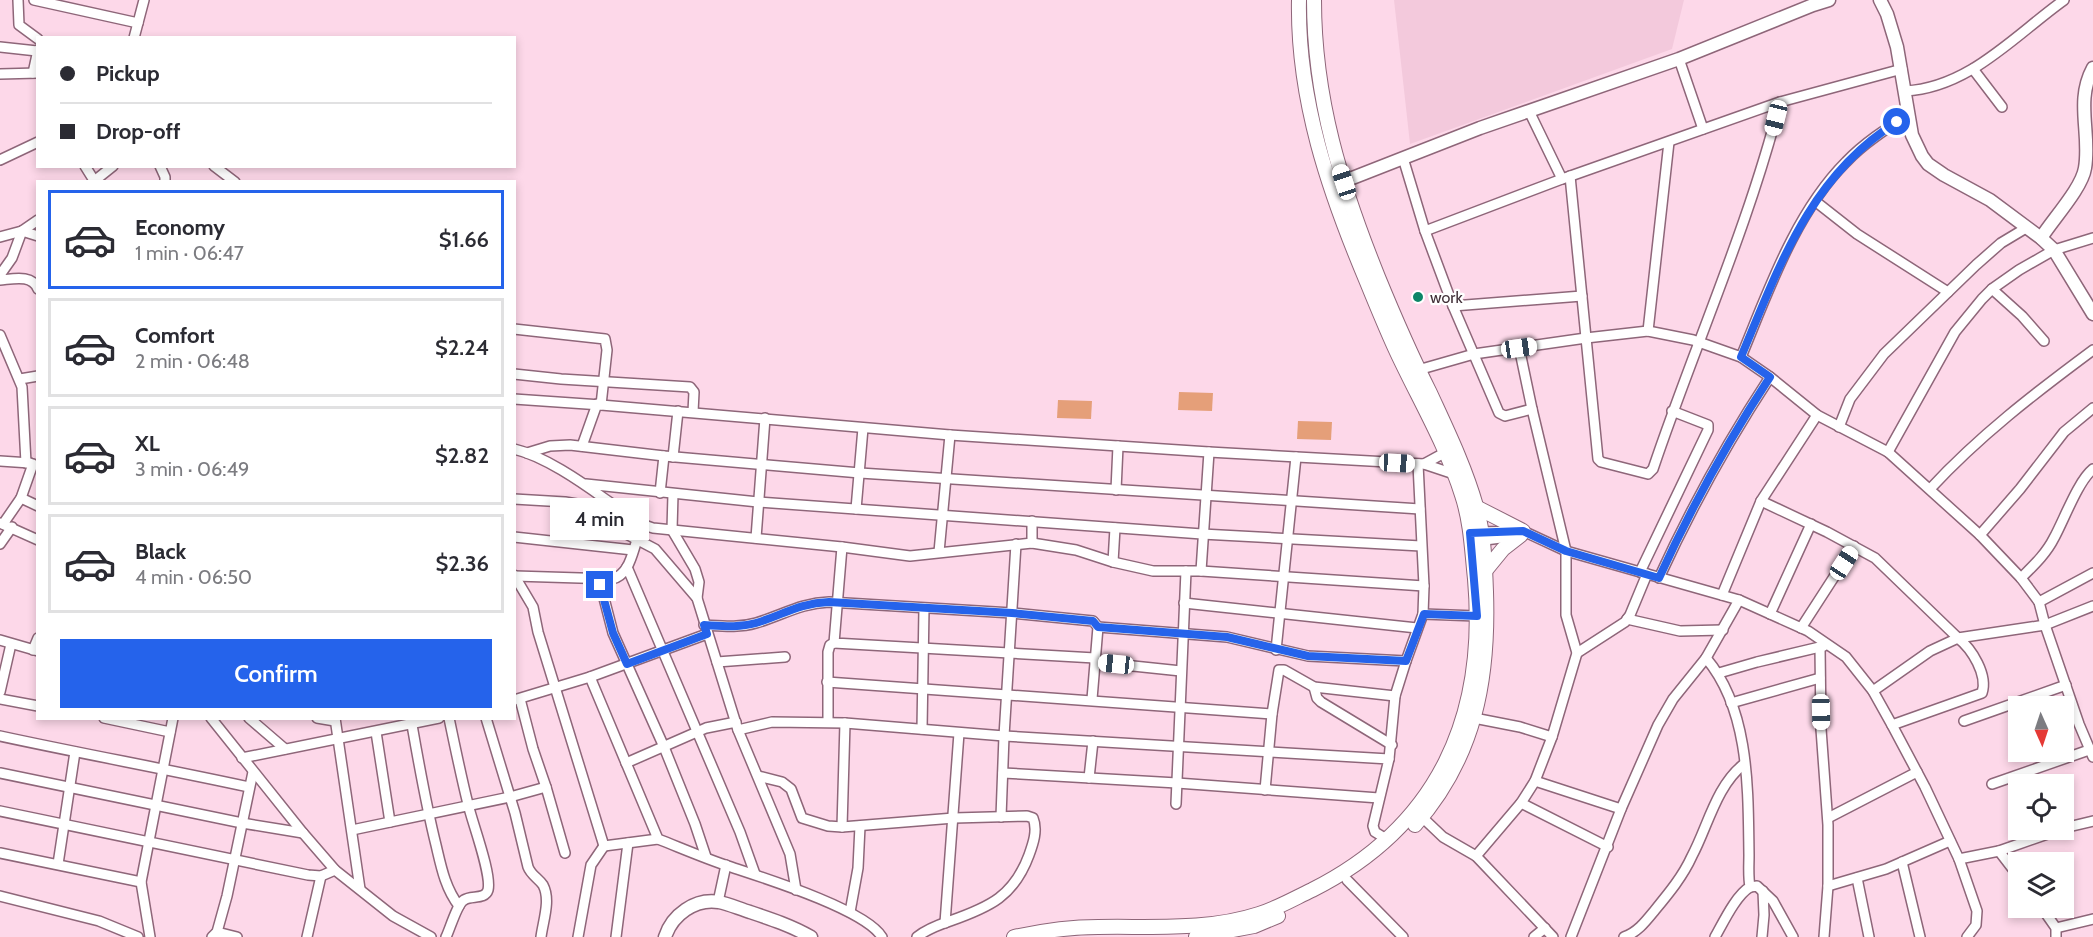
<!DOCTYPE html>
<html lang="en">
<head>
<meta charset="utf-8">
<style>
	:root { --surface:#fff; --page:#f7f7f7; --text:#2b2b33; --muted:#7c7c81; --line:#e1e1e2; --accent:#2563eb }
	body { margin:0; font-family:Cabin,sans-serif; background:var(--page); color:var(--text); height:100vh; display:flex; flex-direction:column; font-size:22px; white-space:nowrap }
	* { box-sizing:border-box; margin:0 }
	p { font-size:20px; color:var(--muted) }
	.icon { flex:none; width:33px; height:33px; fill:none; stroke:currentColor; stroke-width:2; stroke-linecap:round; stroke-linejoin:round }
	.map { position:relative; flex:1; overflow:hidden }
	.panel { position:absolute; left:36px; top:180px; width:480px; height:540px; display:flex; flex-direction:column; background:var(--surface); border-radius:0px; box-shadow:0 3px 9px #0003 }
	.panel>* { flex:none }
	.hud { position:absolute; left:36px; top:36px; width:480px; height:132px; border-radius:0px; box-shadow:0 3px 9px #0003; display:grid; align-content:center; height:132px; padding:0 24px; background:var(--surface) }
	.needle { width:39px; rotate:177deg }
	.buttons { position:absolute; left:2008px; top:696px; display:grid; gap:12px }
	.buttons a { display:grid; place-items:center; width:66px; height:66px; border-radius:0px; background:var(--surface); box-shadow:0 3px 9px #0003; font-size:30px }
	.end { position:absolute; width:27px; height:27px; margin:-14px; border:8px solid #2563eb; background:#fff; box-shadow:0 0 0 3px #fff }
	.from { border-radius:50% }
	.bubble { position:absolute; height:42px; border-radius:0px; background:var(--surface); box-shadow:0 3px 9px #0003; font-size:20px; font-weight:600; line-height:42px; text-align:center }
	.car { position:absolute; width:18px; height:36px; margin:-18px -9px; border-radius:8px; box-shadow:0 0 4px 2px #0007; background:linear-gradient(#fff 24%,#345 0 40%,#fff 0 76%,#345 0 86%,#fff 0) }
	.hud b { display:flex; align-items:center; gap:21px; height:57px; font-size:22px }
	.hud b+b { border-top:2px solid var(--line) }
	.hud i { width:15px; height:15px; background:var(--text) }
	ul { padding:10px 0 0; list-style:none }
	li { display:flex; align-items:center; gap:18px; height:99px; margin:0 12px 9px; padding:0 12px; border:3px solid var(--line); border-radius:0px }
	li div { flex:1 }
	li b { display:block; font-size:22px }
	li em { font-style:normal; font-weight:600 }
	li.selected { border-color:var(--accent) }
	li>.icon { width:54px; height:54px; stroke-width:1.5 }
	.cta { display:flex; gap:12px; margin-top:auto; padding:12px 24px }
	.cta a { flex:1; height:69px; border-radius:0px; background:var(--accent); color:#fff; font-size:24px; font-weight:600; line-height:69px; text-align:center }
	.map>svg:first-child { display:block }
	.built { fill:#f3c9dc }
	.green { fill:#e59f79 }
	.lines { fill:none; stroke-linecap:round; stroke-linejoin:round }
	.street-casing { stroke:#8e6679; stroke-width:12 }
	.secondary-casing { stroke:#8e6679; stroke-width:15 }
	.primary-casing { stroke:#8e6679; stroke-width:16 }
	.street { stroke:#fff; stroke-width:9 }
	.secondary { stroke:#fff; stroke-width:12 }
	.primary { stroke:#fff; stroke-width:14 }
	.route { stroke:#2563eb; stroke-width:8 }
	.poi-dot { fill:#0c8667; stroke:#fff; stroke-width:2 }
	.labels { text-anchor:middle; stroke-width:4.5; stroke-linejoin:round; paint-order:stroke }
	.poi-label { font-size:16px; fill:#413038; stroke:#fff; text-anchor:start }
</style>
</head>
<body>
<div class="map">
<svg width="2093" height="937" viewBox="0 0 2093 937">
	<rect width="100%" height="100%" fill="#fdd8e9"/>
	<polygon class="built" points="1394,0 1684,0 1672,49 1410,144"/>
	<g class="green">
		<polygon points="1179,392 1213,393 1212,411 1178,410"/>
		<polygon points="1058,400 1092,401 1091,419 1057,418"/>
		<polygon points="1298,421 1332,422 1331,440 1297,439"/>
	</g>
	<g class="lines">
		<defs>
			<g id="street">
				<polyline points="18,0 19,25 38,39"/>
				<polyline points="34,0 138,23"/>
				<polyline points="134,38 144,0"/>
				<polyline points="0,47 37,51"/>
				<polyline points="1679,59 1703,129"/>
				<polyline points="1973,69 2002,107"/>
				<polyline points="33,73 38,50"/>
				<polyline points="0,74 38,73"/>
				<path d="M1905,91c64,-3 110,-56 159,-91"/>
				<polyline points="1529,111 1562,179"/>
				<polyline points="1403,158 1425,231 1453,306 1499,413 1505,416 1532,409"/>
				<polyline points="0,160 38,142"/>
				<polyline points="85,166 95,182"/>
				<polyline points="160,166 165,177 165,182"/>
				<polyline points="214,166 235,182"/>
				<path d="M1570,176l28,283 3,3 47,12 5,-5c41,-122 95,-241 127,-367"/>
				<polyline points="93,182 113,166"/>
				<polyline points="1815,201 1857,234 1948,292"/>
				<polyline points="22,231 38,236"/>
				<polyline points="1425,231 1562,179 1780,102 1902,69"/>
				<polyline points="0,237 22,231 38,220"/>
				<polyline points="0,275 12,258 22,231"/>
				<path d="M0,280c13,-1 32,-6 38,9"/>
				<polyline points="1992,289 2022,316 2044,341"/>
				<polyline points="1453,306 1582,296"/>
				<polyline points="514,329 605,339 607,350 601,405"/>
				<polyline points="1648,331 1669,142"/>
				<polyline points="0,335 22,387 26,463"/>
				<path d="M1741,357c27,-65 54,-144 105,-195 18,-19 40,-33 62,-47"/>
				<polyline points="1418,370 1474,354 1586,338 1648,331 1693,340 1741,357 1770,377 1817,415 1888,452 1980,535 2021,578 2039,602 2045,625 2079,724 2093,757"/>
				<polyline points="514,374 561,379 690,387 694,392 693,412"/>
				<polyline points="20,379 38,376"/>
				<polyline points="514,399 601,405 950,435 1209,452 1424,464 1454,474"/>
				<polyline points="1839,427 1850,399 1884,354 1976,265 2001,243 2026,228"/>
				<polyline points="582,446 597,404"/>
				<path d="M514,449c30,7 66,32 91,50 16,11 30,24 48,29l189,19 68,9 122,-13 44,7 37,12 40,9h48l223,15"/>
				<polyline points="1888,452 1955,332 1982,299 1992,289 2019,270 2054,250 2093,238"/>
				<polyline points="527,453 550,446 570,445 664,456 860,473 1420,509"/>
				<polyline points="673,457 678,411"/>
				<polyline points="0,461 30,463"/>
				<polyline points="1418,464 1424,586 1423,614 1477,616"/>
				<polyline points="1424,464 1446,452"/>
				<polyline points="586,484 758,502 1202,534 1421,546"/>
				<path d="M1930,489c49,-53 105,-96 163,-139"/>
				<polyline points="1116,490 1118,446"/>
				<polyline points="660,493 664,456"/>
				<polyline points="673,494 672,530 695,569 699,582 697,598"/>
				<polyline points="21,498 38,506"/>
				<polyline points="514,499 565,502 577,504 588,510 613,527 655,549 697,598 738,730 790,854 796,890"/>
				<polyline points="1761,501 1827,532 1875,558 1958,638 2045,625 2093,606"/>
				<polyline points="856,509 863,428"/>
				<polyline points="0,523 38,540"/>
				<polyline points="3,524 21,498 33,464"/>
				<polyline points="1477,532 1523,531 1566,551 1739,600 1808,631 1846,657 1873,691 1892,725 1925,787 1959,859 1977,911 1976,925 1967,937"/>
				<polyline points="1980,535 2020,489 2064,432 2093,408"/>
				<polyline points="514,537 633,550"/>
				<polyline points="756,538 765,418"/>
				<polyline points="1477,541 1517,536"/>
				<polyline points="1032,543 1032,521"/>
				<polyline points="0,544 12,527"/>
				<polyline points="842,547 834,643 1095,658"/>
				<polyline points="939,552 950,435"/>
				<polyline points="1113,562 1115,528"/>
				<polyline points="627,567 740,832 755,874"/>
				<polyline points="1201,571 1209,452"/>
				<polyline points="1640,572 1708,430 1708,425 1672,411"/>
				<polyline points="514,575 533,607 538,632 604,846 658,839"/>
				<path d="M515,576l97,3c17,-4 20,-25 25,-39"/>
				<path d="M1659,578c32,-70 69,-137 111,-201"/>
				<path d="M2021,578c12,-12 25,-24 33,-40 10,-18 24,-57 39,-69"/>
				<polyline points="599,579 613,633 664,747 695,824 706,857"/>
				<polyline points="1722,595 1761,501 1817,415"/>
				<polyline points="2039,602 2093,573"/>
				<polyline points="1184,603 1417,628"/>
				<polyline points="1770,614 1811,524"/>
				<polyline points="1627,619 1680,631 1723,630"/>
				<path d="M704,625c18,1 35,3 52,-2 27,-8 45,-20 73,-21l183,11 81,8 5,6 -6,72"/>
				<polyline points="1098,627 1227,637 1308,656 1406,661 1423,614"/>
				<polyline points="1801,628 1854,546"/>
				<polyline points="0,640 38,651"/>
				<polyline points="1820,647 1821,729 1828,825 1828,886 1824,937"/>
				<polyline points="33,650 38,638"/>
				<polyline points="1276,650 1296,457"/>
				<polyline points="1577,653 1625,622 1630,615 1647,574"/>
				<path d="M1706,658c44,52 42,132 43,197 0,11 -1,21 1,32 -14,8 -27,36 -35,50"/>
				<polyline points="717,662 785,657"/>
				<polyline points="1095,662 1181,671"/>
				<polyline points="1719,673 1757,662 1824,646"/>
				<path d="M590,677l68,162c23,9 46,19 70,27 33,11 137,43 154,71"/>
				<polyline points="827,682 1272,714"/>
				<polyline points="1314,687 1317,698 1321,702 1392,745"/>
				<path d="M1873,691l57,-40 28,-13c14,11 30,37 24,55l-90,32"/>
				<polyline points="0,692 11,644"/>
				<polyline points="0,699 38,706"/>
				<polyline points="520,699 533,749 546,787 565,853"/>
				<polyline points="514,700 590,677 707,634"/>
				<polyline points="1731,703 1820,678"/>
				<polyline points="104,718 170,732"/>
				<polyline points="211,718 303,833 335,870 393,916 431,937"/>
				<polyline points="249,718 285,749"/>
				<polyline points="317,718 335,721"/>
				<polyline points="335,718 360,889"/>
				<path d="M486,718l29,95 13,54c3,8 10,11 15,18 8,15 0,36 -2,52"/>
				<polyline points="1474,718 1520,727 1552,737"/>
				<polyline points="1964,721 2066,685"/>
				<polyline points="828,722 828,652 830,645 834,643"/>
				<path d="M412,725c7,40 14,80 24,120 5,21 9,43 23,61"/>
				<polyline points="922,729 924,608"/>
				<polyline points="738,730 772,722 845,723 1004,736 1389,759 1373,826 1375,832 1388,840"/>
				<polyline points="376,732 390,822"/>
				<path d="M0,736c83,18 166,33 249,51"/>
				<polyline points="242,758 439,718"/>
				<polyline points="1389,759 1395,696 1406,661"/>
				<polyline points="626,763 706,728 736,722"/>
				<polyline points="0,773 242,823 303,833"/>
				<polyline points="1003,773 1177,783 1379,798"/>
				<path d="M758,776l24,6 9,7 11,29 26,8 14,1 112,-9 73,-2 6,2c5,12 0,26 -4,37 -15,41 -39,52 -79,66 -12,4 -23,8 -33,16"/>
				<polyline points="1089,778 1093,741"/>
				<polyline points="1535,781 1621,809"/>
				<polyline points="1992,784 2089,750"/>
				<polyline points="1265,790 1272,714 1279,670 1284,670 1314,687 1395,696"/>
				<polyline points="1521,803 1608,847"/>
				<polyline points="1176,804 1186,571"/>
				<polyline points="0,811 308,875 321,876 335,870"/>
				<polyline points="1001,817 1004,736 1016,544"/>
				<polyline points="1422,817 1443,837 1476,856 1553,937"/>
				<polyline points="1828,818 1917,772"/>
				<polyline points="842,827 845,723"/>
				<polyline points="2064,828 2093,821"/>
				<polyline points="352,830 510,797 546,787"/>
				<polyline points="1999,851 2019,877"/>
				<polyline points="0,853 141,882"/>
				<polyline points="1476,856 1521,803 1535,781 1552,737 1577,653 1566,615 1566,551 1532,409 1519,347"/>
				<polyline points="1959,859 1999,851 2059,830"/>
				<polyline points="1902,862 1920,937"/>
				<polyline points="58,864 75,752"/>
				<polyline points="1857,878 1869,937"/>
				<polyline points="1347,880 1403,937"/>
				<polyline points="1828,886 1886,869 1950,841"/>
				<polyline points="1750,887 1757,886 1773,901 1793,937"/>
				<polyline points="0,896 99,921 138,937"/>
				<polyline points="718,902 726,865"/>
				<polyline points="2042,908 2056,928 2056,937"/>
				<polyline points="850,912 858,868 860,826"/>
				<polyline points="945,923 959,733"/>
				<polyline points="2056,928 2093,919"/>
				<polyline points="217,932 237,937"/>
				<polyline points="150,937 141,882 173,718"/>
				<polyline points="212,937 217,932 227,896 253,772"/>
				<polyline points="307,937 321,876"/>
				<path d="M446,937c4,-8 11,-33 18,-37 7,-5 21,0 24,-10 4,-16 -16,-68 -20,-86 -7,-28 -13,-57 -19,-86"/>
				<polyline points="578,937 591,865 604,846"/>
				<polyline points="616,937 628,843"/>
				<polyline points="1534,937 1545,928"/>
				<polyline points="1571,937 1621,809 1658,725 1673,699 1706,658 1739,600"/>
				<path d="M1624,937c14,-5 22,-16 31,-27 14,-17 28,-34 37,-54 16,-30 24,-70 52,-92"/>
				<polyline points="1762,937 1764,915 1763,891"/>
			</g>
			<g id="secondary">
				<polyline points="1880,0 1887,14 1897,47 1912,135 1922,156 1928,164 1944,175 1990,200 2041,238 2054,250 2093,314"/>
				<polyline points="1337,184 1480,128 1679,59 1813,5 1829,0"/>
				<path d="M2041,238c12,-19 41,-50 44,-70 6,-34 -10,-67 8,-100"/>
				<path d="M665,937c7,-22 30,-39 54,-35 10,2 21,7 31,10 21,7 42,14 61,25"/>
			</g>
			<g id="primary">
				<path d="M1314,0c0,99 27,185 64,277 16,39 33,78 52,116 17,37 35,74 46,113 8,28 9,57 10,86 3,87 -11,165 -71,233"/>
				<polyline points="1476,507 1523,531"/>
				<polyline points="1485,571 1503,549 1521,535"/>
				<path d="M1014,937c28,-6 55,-10 84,-10 54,-1 109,4 161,-13 19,-6 36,-16 53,-24 127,-64 175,-174 163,-311 -3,-28 -4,-57 -13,-84 -16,-51 -45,-99 -67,-147 -10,-22 -19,-44 -28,-66 -38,-90 -70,-183 -68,-282"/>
				<polyline points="1196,937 1254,926 1278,916"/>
			</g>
		</defs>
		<use href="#street" class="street-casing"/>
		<use href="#secondary" class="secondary-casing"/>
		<use href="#primary" class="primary-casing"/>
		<use href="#street" class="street"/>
		<use href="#secondary" class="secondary"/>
		<use href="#primary" class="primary"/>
	</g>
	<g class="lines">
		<path class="route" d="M600,585l13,48 14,31 80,-30 -3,-9c18,1 35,3 52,-2 27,-8 43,-20 73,-21l183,11 81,8 5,6 129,10 81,19 98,5 18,-47 53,2 -7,-83 53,-2 43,20 93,27c32,-70 69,-137 111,-201l-29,-20c38,-90 69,-181 156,-235"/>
	</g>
	<circle class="poi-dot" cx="1418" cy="297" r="6"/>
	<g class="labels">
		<g class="poi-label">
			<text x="1430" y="303">work</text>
		</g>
	</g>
</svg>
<div class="buttons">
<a><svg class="needle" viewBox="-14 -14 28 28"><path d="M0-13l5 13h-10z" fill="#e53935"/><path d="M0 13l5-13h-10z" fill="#7c7c81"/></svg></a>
<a><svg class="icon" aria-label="locate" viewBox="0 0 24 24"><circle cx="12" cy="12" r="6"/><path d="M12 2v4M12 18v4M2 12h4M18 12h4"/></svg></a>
<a><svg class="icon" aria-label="layers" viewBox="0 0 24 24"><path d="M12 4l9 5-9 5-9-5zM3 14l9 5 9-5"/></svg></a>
</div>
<i class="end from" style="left:1897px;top:122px"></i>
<i class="end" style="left:600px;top:585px"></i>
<div class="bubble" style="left:550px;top:498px;width:99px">4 min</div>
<i class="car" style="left:1776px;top:118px;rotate:194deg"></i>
<i class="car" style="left:1344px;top:182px;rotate:342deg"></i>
<i class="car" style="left:1519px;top:348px;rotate:82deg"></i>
<i class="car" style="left:1397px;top:463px;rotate:93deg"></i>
<i class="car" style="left:1844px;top:563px;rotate:33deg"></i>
<i class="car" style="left:1116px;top:664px;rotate:276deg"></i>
<i class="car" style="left:1821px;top:712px;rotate:179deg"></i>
<div class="hud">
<b><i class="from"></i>Pickup</b>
<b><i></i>Drop-off</b>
</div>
<section class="panel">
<ul>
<li class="selected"><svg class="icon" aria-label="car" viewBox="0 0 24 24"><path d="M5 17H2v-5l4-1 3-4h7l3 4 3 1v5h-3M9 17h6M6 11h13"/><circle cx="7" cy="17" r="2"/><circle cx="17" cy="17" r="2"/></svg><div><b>Economy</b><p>1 min · 06:47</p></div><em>$1.66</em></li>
<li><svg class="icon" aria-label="car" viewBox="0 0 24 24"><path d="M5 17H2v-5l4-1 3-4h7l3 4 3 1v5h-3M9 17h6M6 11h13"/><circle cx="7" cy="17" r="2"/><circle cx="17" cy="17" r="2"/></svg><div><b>Comfort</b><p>2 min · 06:48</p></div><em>$2.24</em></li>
<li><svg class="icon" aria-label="car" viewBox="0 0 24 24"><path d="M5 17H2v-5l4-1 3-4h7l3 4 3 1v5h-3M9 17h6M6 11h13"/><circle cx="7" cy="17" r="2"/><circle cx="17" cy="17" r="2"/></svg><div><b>XL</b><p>3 min · 06:49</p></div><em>$2.82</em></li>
<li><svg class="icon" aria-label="car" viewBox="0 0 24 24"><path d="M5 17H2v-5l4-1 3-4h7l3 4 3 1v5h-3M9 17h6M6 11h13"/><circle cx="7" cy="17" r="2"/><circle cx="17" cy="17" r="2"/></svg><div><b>Black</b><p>4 min · 06:50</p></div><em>$2.36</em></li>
</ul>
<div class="cta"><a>Confirm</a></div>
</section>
</div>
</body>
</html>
